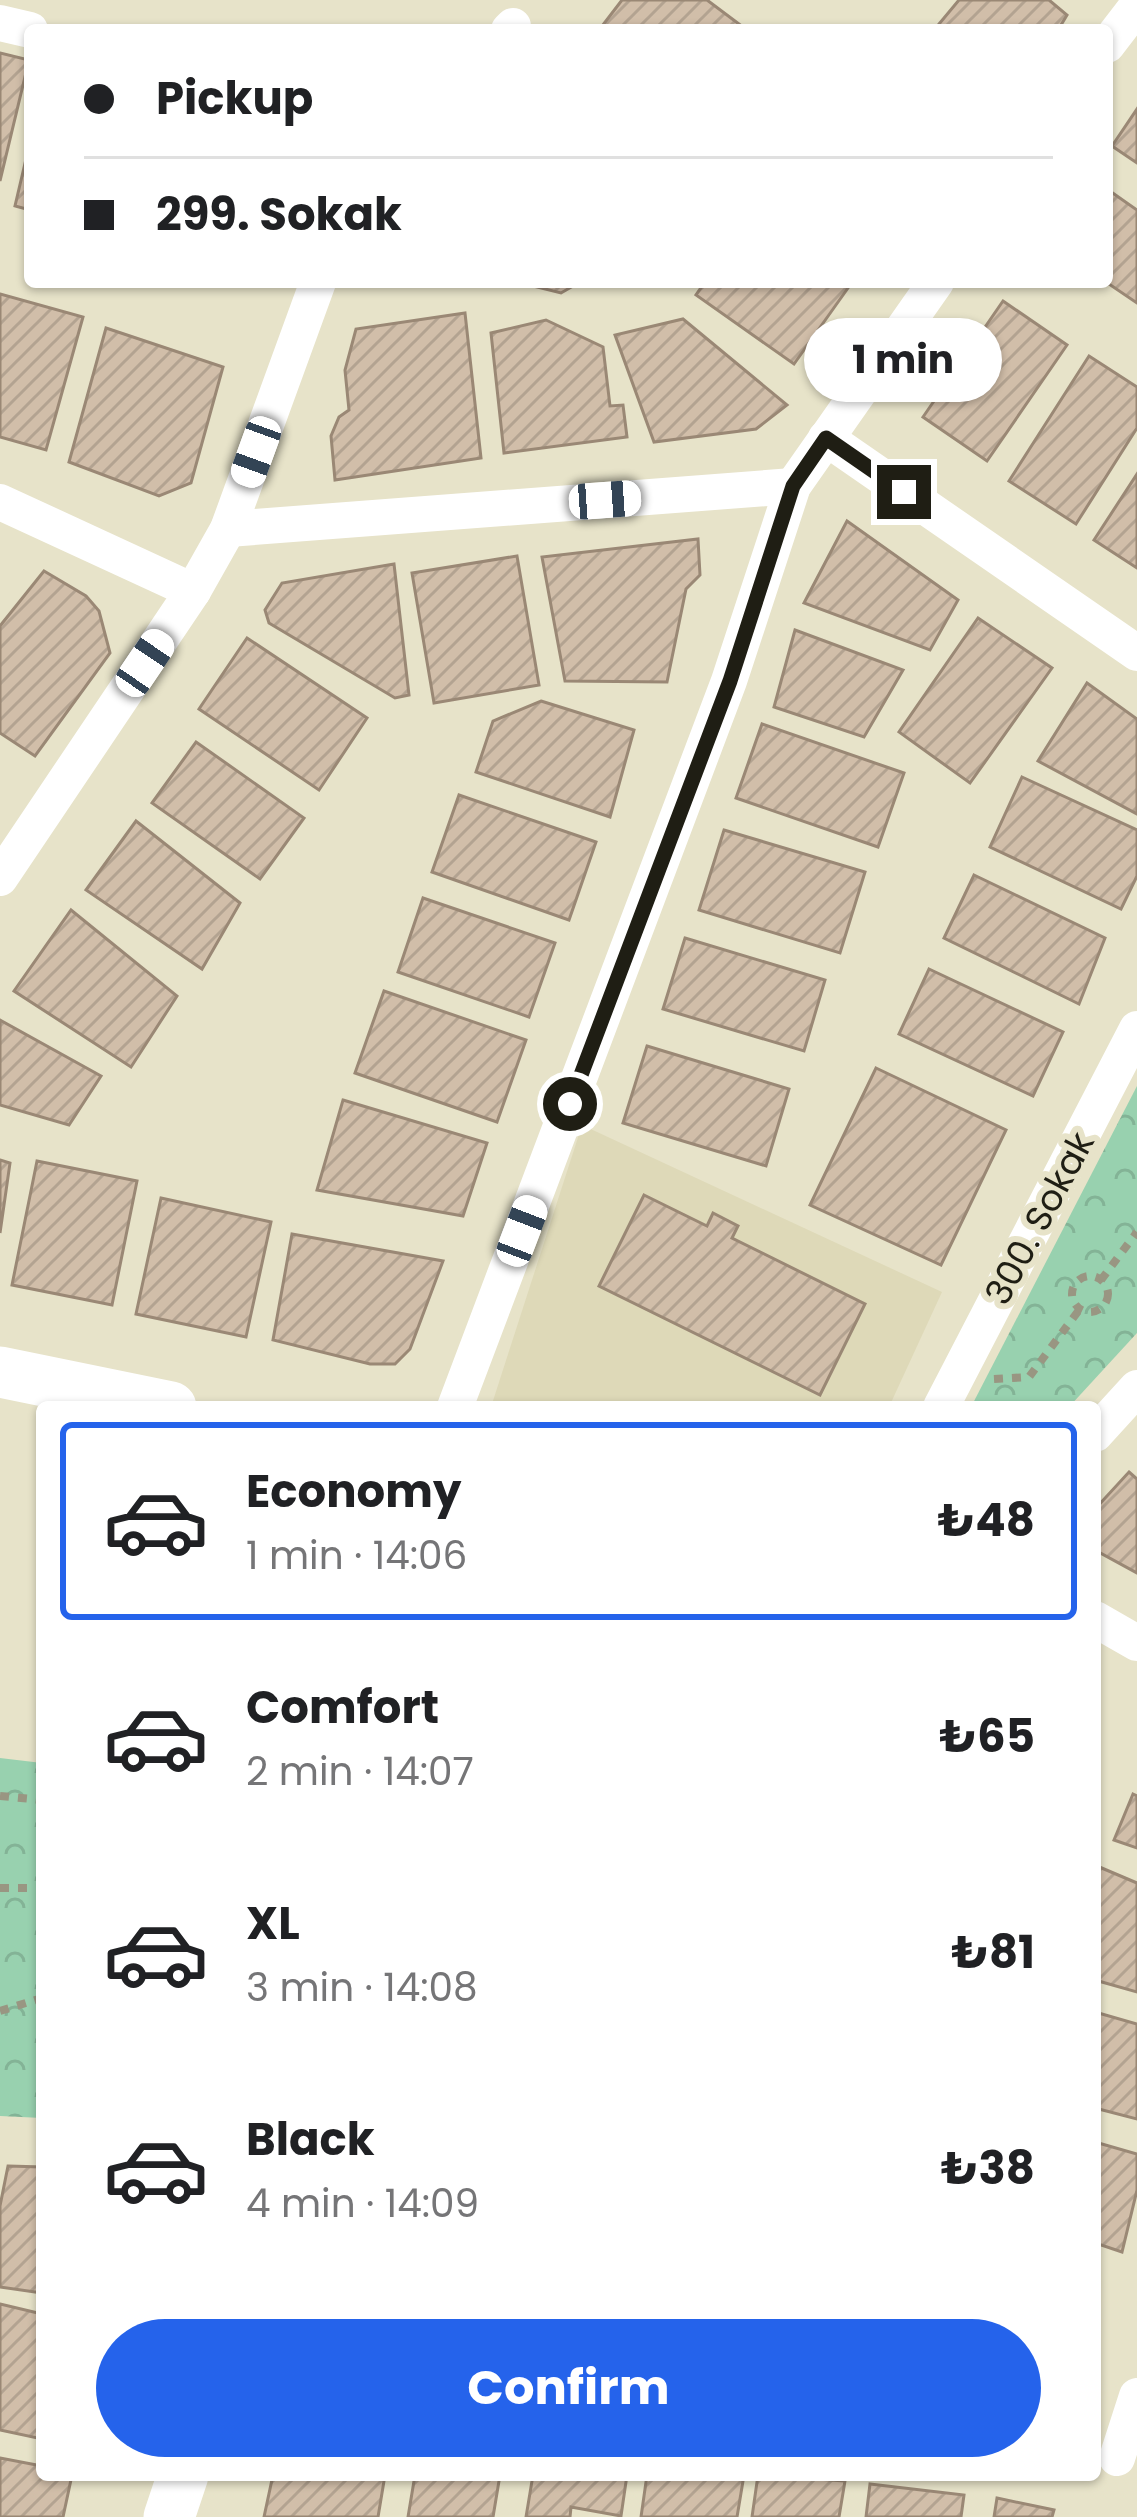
<!DOCTYPE html>
<html lang="en">
<head>
<meta charset="utf-8">
<style>
	:root { --surface:#fff; --page:#f6f6f6; --text:#202124; --muted:#757577; --line:#e0e0e0; --accent:#2563eb }
	body { margin:0; font-family:Poppins,sans-serif; background:var(--page); color:var(--text); height:100vh; display:flex; flex-direction:column; font-size:45px; white-space:nowrap }
	* { box-sizing:border-box; margin:0 }
	p { font-size:39px; color:var(--muted) }
	.icon { flex:none; width:66px; height:66px; fill:none; stroke:currentColor; stroke-width:2; stroke-linecap:round; stroke-linejoin:round }
	.map { position:relative; flex:1; overflow:hidden }
	.drawer { position:absolute; left:36px; top:1401px; width:1065px; height:1080px; display:flex; flex-direction:column; background:var(--surface); border-radius:12px; box-shadow:0 3px 9px #0004 }
	.drawer>* { flex:none }
	.hud { position:absolute; left:24px; top:24px; width:1089px; height:264px; border-radius:12px; box-shadow:0 3px 9px #0004; display:grid; align-content:center; height:264px; padding:0 60px; background:var(--surface) }
	.end { position:absolute; width:54px; height:54px; margin:-27px; border:15px solid #1f1e14; background:#fff; box-shadow:0 0 0 6px #fff }
	.from { border-radius:50% }
	.bubble { position:absolute; height:84px; border-radius:42px; background:var(--surface); box-shadow:0 3px 9px #0004; font-size:39px; font-weight:700; line-height:84px; text-align:center }
	.car { position:absolute; width:36px; height:72px; margin:-36px -18px; border-radius:15px; box-shadow:0 0 9px 3px #0007; background:linear-gradient(#fff 24%,#345 0 40%,#fff 0 76%,#345 0 86%,#fff 0) }
	.hud b { display:flex; align-items:center; gap:42px; height:114px; font-size:45px }
	.hud b+b { border-top:3px solid var(--line) }
	.hud i { width:30px; height:30px; background:var(--text) }
	ul { padding:21px 0 0; list-style:none }
	li { display:flex; align-items:center; gap:36px; height:198px; margin:0 24px 18px; padding:0 36px; border:6px solid transparent; border-radius:12px }
	li div { flex:1 }
	li b { display:block; font-size:45px }
	li em { font-style:normal; font-weight:700 }
	li.current { border-color:var(--accent) }
	li>.icon { width:108px; height:108px; stroke-width:1.5 }
	.primary-button { display:flex; gap:24px; margin-top:auto; padding:24px 60px }
	.primary-button a { flex:1; height:138px; border-radius:72px; background:var(--accent); color:#fff; font-size:48px; font-weight:700; line-height:138px; text-align:center }
	.map>svg:first-child { display:block }
	.built { fill:#ded9b8 }
	.park { fill:url(#park-crowns) }
	.building { fill:url(#building-hatch); stroke:#9a8875; stroke-width:3 }
	.lines { fill:none; stroke-linecap:round; stroke-linejoin:round }
	.path { stroke:#999682; stroke-width:8; stroke-dasharray:9 9; stroke-linecap:butt }
	.street { stroke:#fff; stroke-width:36 }
	.secondary { stroke:#fff; stroke-width:51 }
	.route { stroke:#1f1e14; stroke-width:15 }
	.labels { text-anchor:middle; stroke-width:12; stroke-linejoin:round; paint-order:stroke }
	.street-label { font-size:36px; fill:#1f1e14; stroke:#e7e3c9 }
</style>
</head>
<body>
<div class="map">
<svg width="1137" height="2517" viewBox="0 0 1137 2517">
	<defs>
		<pattern id="park-crowns" width="20" height="18" patternUnits="userSpaceOnUse" patternTransform="scale(3)"><rect width="20" height="18" fill="#98d1af"/><path d="M2 6a3 3 0 1 1 6 0M12 15a3 3 0 1 1 6 0" fill="none" stroke="#83b396"/></pattern>
		<pattern id="building-hatch" width="6" height="6" patternUnits="userSpaceOnUse" patternTransform="scale(3)"><rect width="6" height="6" fill="#d1bea9"/><path d="M-1 1l2-2M0 6l6-6M5 7l2-2" fill="none" stroke="#b3a391"/></pattern>
	</defs>
	<rect width="100%" height="100%" fill="#e7e3c9"/>
	<polygon class="built" points="582,1125 942,1292 889,1407 491,1407"/>
	<g class="park">
		<polygon points="1137,1086 1137,1333 1069,1407 971,1407"/>
		<polygon points="0,1758 42,1763 42,2118 0,2116"/>
	</g>
	<g class="building">
		<polygon points="622,0 707,0 747,30 599,30"/>
		<polygon points="959,0 1049,0 1067,15 1058,30 934,30"/>
		<polygon points="0,53 29,60 0,181"/>
		<polygon points="1137,109 1137,163 1112,146"/>
		<polygon points="30,142 30,210 15,206"/>
		<polygon points="1107,189 1137,210 1137,303 1106,282"/>
		<polygon points="517,282 580,282 561,293"/>
		<polygon points="705,282 839,282 848,288 794,364 696,295"/>
		<polygon points="0,294 83,317 46,450 0,437"/>
		<polygon points="1003,301 1067,345 987,461 923,417"/>
		<polygon points="465,313 481,458 335,480 331,436 339,417 349,410 345,370 356,329"/>
		<polygon points="683,319 787,405 756,429 654,442 615,335"/>
		<polygon points="546,320 603,347 610,406 623,405 627,437 504,453 491,333"/>
		<polygon points="106,328 223,367 191,483 159,496 69,462"/>
		<polygon points="1089,356 1137,387 1137,428 1076,524 1009,481"/>
		<polygon points="1137,474 1137,568 1094,540"/>
		<polygon points="847,521 958,600 930,650 804,603"/>
		<polygon points="698,539 700,575 686,589 667,682 565,681 542,557"/>
		<polygon points="517,556 539,685 434,703 412,573"/>
		<polygon points="394,564 409,695 395,698 269,623 265,610 282,583"/>
		<polygon points="44,571 86,596 99,611 110,653 35,756 0,733 0,626"/>
		<polygon points="978,618 1052,668 970,783 899,732"/>
		<polygon points="795,630 903,670 864,737 774,707"/>
		<polygon points="247,638 367,718 319,790 199,709"/>
		<polygon points="1087,683 1137,719 1137,814 1038,761"/>
		<polygon points="541,701 634,730 610,817 476,772 493,721"/>
		<polygon points="762,724 904,773 878,847 736,798"/>
		<polygon points="196,742 304,818 260,879 152,803"/>
		<polygon points="1022,777 1137,830 1137,876 1121,909 990,847"/>
		<polygon points="459,795 596,842 569,920 432,872"/>
		<polygon points="136,821 240,903 202,969 86,890"/>
		<polygon points="724,830 865,872 840,953 699,910"/>
		<polygon points="974,875 1105,938 1079,1004 944,938"/>
		<polygon points="423,898 555,943 529,1017 398,972"/>
		<polygon points="71,910 177,996 131,1067 14,991"/>
		<polygon points="685,938 825,980 804,1051 663,1009"/>
		<polygon points="929,969 1063,1032 1033,1096 899,1034"/>
		<polygon points="384,991 526,1040 497,1122 355,1073"/>
		<polygon points="0,1020 101,1076 69,1125 0,1105"/>
		<polygon points="647,1046 789,1089 766,1166 623,1123"/>
		<polygon points="876,1068 1006,1130 941,1265 810,1205"/>
		<polygon points="343,1100 487,1143 463,1216 317,1190"/>
		<polygon points="0,1160 10,1163 0,1233"/>
		<polygon points="37,1161 137,1181 112,1305 12,1285"/>
		<polygon points="644,1195 707,1226 713,1213 738,1226 732,1238 865,1304 820,1395 599,1286"/>
		<polygon points="161,1198 271,1222 246,1337 136,1314"/>
		<polygon points="292,1234 443,1261 410,1349 395,1364 370,1364 273,1340"/>
		<polygon points="1129,1472 1137,1479 1137,1573 1095,1550 1095,1509"/>
		<polygon points="1133,1794 1137,1796 1137,1848 1114,1840"/>
		<polygon points="1097,1866 1137,1883 1137,1992 1095,1980"/>
		<polygon points="1095,2012 1137,2024 1137,2119 1095,2108"/>
		<polygon points="1095,2142 1137,2154 1137,2190 1122,2252 1095,2243"/>
		<polygon points="8,2166 42,2167 42,2293 0,2287 0,2206"/>
		<polygon points="0,2304 42,2314 42,2439 0,2430"/>
		<polygon points="0,2458 42,2466 42,2475 72,2475 63,2517 0,2517"/>
		<polygon points="273,2475 385,2475 378,2517 264,2517"/>
		<polygon points="415,2475 500,2475 493,2517 408,2517"/>
		<polygon points="533,2475 627,2475 621,2516 571,2507 570,2517 526,2517"/>
		<polygon points="647,2475 744,2475 737,2517 641,2517"/>
		<polygon points="758,2475 845,2481 839,2517 752,2517"/>
		<polygon points="870,2484 964,2495 961,2517 866,2517"/>
		<polygon points="997,2498 1054,2510 1052,2517 994,2517"/>
	</g>
	<g class="lines">
		<g class="path">
			<circle cx="1090" cy="1294" r="18"/>
			<polyline points="1101,1280 1137,1232"/>
			<polyline points="994,1379 1029,1377 1079,1310"/>
			<polyline points="0,1796 42,1800"/>
			<polyline points="0,1888 42,1888"/>
			<polyline points="0,2011 42,1998"/>
		</g>
		<g class="street">
			<polyline points="0,23 30,30"/>
			<polyline points="509,30 513,26"/>
			<polyline points="1107,45 1137,6"/>
			<polyline points="826,438 1137,653"/>
			<polyline points="0,502 193,591"/>
			<polyline points="228,529 793,486"/>
			<polyline points="0,878 193,591 228,529 318,282"/>
			<polyline points="455,1407 729,681 793,486 936,282"/>
			<polyline points="941,1407 1137,1029"/>
			<polyline points="1095,1434 1137,1388"/>
			<polyline points="1095,1619 1137,1643"/>
			<polyline points="1117,2458 1137,2396"/>
		</g>
		<g class="secondary">
			<polyline points="0,1372 171,1407"/>
			<polyline points="169,2517 183,2475"/>
		</g>
	</g>
	<g class="lines">
		<polyline class="route" points="570,1104 730,681 793,486 826,438 904,492"/>
	</g>
	<g class="labels">
		<g class="street-label">
			<text transform="translate(1039 1218) rotate(-62)" y="13">300. Sokak</text>
		</g>
	</g>
</svg>
<i class="end from" style="left:570px;top:1104px"></i>
<i class="end" style="left:904px;top:492px"></i>
<div class="bubble" style="left:804px;top:318px;width:198px">1 min</div>
<i class="car" style="left:256px;top:452px;rotate:200deg"></i>
<i class="car" style="left:605px;top:500px;rotate:86deg"></i>
<i class="car" style="left:145px;top:663px;rotate:34deg"></i>
<i class="car" style="left:522px;top:1231px;rotate:21deg"></i>
<div class="hud">
<b><i class="from"></i>Pickup</b>
<b><i></i>299. Sokak</b>
</div>
<section class="drawer">
<ul>
<li class="current"><svg class="icon" aria-label="car" viewBox="0 0 24 24"><path d="M5 17H2v-5l4-1 3-4h7l3 4 3 1v5h-3M9 17h6M6 11h13"/><circle cx="7" cy="17" r="2"/><circle cx="17" cy="17" r="2"/></svg><div><b>Economy</b><p>1 min · 14:06</p></div><em>₺48</em></li>
<li><svg class="icon" aria-label="car" viewBox="0 0 24 24"><path d="M5 17H2v-5l4-1 3-4h7l3 4 3 1v5h-3M9 17h6M6 11h13"/><circle cx="7" cy="17" r="2"/><circle cx="17" cy="17" r="2"/></svg><div><b>Comfort</b><p>2 min · 14:07</p></div><em>₺65</em></li>
<li><svg class="icon" aria-label="car" viewBox="0 0 24 24"><path d="M5 17H2v-5l4-1 3-4h7l3 4 3 1v5h-3M9 17h6M6 11h13"/><circle cx="7" cy="17" r="2"/><circle cx="17" cy="17" r="2"/></svg><div><b>XL</b><p>3 min · 14:08</p></div><em>₺81</em></li>
<li><svg class="icon" aria-label="car" viewBox="0 0 24 24"><path d="M5 17H2v-5l4-1 3-4h7l3 4 3 1v5h-3M9 17h6M6 11h13"/><circle cx="7" cy="17" r="2"/><circle cx="17" cy="17" r="2"/></svg><div><b>Black</b><p>4 min · 14:09</p></div><em>₺38</em></li>
</ul>
<div class="primary-button"><a>Confirm</a></div>
</section>
</div>
</body>
</html>
